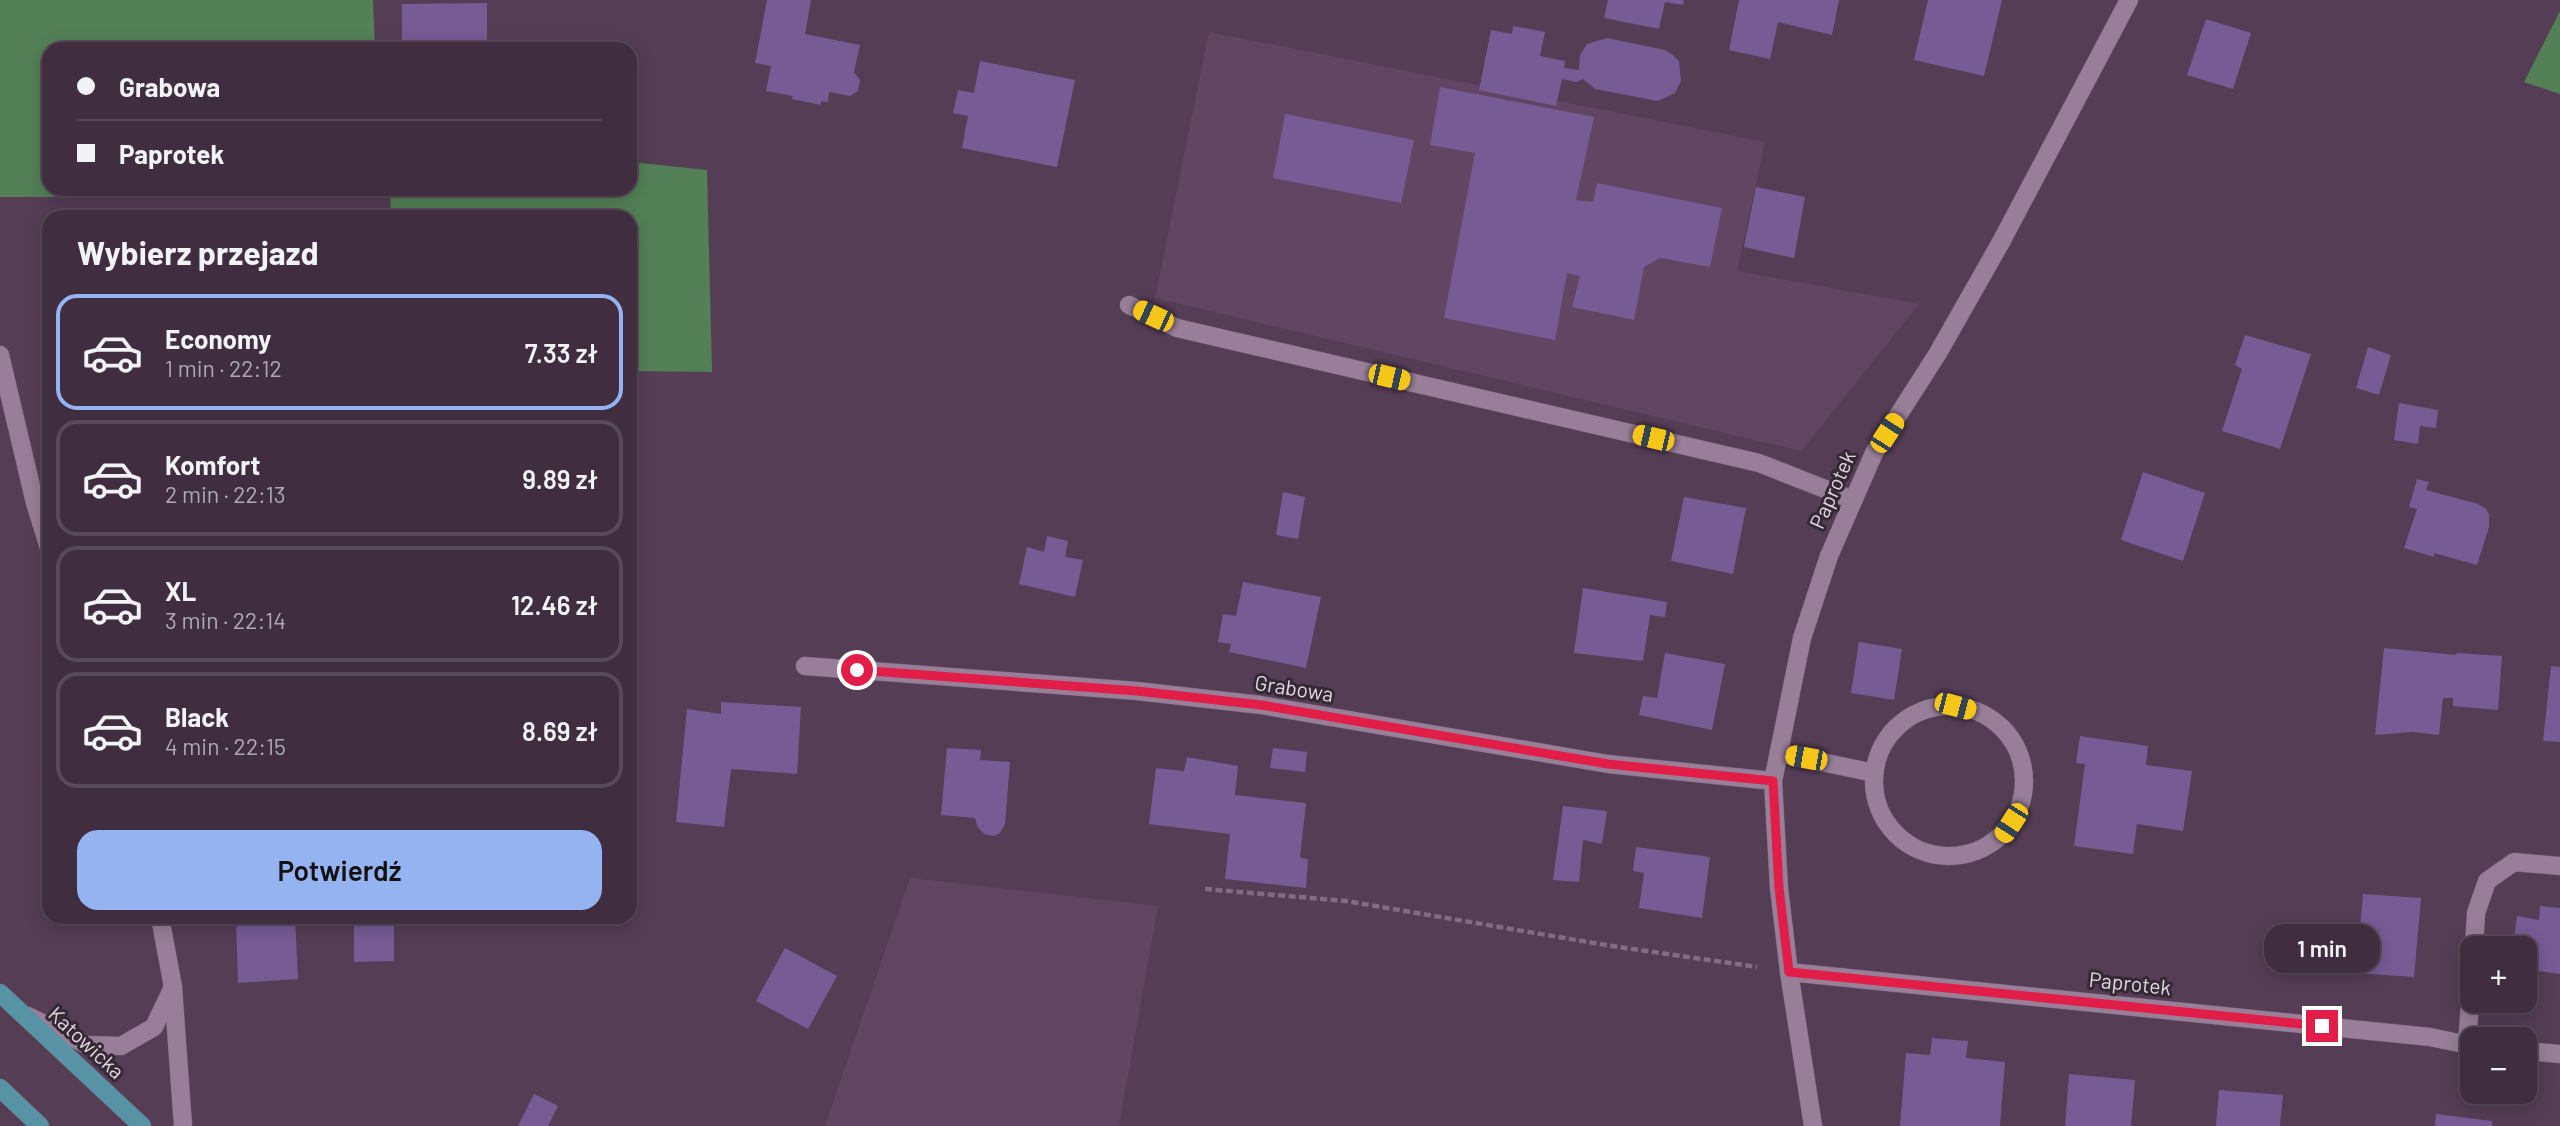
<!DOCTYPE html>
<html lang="pl">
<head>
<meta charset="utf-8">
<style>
	:root { --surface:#402e40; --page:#4b3a4b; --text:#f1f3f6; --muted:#aea8b1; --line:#594a59; --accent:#95b2f1 }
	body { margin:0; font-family:Barlow,sans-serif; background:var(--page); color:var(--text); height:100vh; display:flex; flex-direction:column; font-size:26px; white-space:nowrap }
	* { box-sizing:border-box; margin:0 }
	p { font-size:23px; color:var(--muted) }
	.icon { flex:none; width:38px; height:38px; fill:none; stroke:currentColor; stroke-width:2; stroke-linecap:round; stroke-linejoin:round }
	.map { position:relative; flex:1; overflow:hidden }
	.side { position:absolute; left:42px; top:210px; width:595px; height:714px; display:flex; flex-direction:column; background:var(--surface); border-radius:21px; box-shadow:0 4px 18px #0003,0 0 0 2px var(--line) }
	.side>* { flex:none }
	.top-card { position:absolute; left:42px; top:42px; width:595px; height:154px; border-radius:21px; box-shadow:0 4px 18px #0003,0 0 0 2px var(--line); display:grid; align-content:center; height:154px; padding:0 35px; background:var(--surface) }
	.buttons { position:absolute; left:2460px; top:936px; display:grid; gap:14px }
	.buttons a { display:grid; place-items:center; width:77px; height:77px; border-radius:14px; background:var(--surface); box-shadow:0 4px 18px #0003,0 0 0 2px var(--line); font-size:35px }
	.end { position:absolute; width:32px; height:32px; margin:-16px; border:9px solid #e11d48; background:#fff; box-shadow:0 0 0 4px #fff }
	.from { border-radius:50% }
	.bubble { position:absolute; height:49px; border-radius:21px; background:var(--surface); box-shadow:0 4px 18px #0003,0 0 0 2px var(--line); font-size:23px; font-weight:600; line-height:49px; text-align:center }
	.car { position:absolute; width:21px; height:42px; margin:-21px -10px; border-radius:9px; box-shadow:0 0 5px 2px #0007; background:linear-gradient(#f5c518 24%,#345 0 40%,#f5c518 0 76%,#345 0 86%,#f5c518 0) }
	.top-card b { display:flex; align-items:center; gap:24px; height:66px; font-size:26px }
	.top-card b+b { border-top:2px solid var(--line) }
	.top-card i { width:18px; height:18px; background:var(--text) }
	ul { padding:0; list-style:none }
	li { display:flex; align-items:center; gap:21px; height:116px; margin:0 14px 10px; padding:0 21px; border:4px solid var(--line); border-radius:21px }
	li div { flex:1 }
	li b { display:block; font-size:26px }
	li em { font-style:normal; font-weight:600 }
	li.on { border-color:var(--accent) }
	li>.icon { width:63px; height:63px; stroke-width:1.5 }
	h2 { padding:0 35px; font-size:32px; line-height:84px }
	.button { display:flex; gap:14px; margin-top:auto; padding:14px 35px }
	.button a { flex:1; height:80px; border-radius:21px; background:var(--accent); color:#111; font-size:28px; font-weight:600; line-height:80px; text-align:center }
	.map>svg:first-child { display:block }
	.built { fill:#624563 }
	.green { fill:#538056 }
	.building { fill:#775b95 }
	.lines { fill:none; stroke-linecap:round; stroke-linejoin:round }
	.minor-casing { stroke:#715d71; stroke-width:19 }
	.major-casing { stroke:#715d71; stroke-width:19 }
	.path { stroke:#816c82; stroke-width:4.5; stroke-dasharray:7 3.5; stroke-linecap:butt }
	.minor { stroke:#987e98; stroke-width:18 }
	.major { stroke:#5793a5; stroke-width:18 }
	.route { stroke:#e11d48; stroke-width:9 }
	.labels { text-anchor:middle; stroke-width:6; stroke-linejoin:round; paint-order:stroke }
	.street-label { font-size:21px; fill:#e5d6e5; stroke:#342934 }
</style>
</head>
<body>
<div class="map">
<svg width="2560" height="1126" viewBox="0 0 2560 1126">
	<rect width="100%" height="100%" fill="#553d56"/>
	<g class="built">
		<polygon points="1209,32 1765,142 1737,271 1919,304 1801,451 1155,298"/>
		<polygon points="910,878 1158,906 1119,1126 825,1126"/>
	</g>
	<g class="green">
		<polygon points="0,0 373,0 375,49 49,49 49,189 379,189 379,197 0,197"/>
		<polygon points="2560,11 2560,94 2524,82"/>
		<polygon points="630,162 707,170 712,372 630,371 630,217 391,217 390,189 630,189"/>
	</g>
	<g class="building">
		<polygon points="767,0 811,0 805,34 860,45 854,72 860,80 858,91 850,96 829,92 828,102 821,101 821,105 792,99 793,96 766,91 771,66 755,63"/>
		<polygon points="1608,0 1684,0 1683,5 1665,2 1659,29 1604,18"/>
		<polygon points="1739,0 1839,0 1832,35 1778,22 1770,59 1729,50"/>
		<polygon points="1928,0 2002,0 1984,76 1914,60"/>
		<polygon points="487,3 487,43 402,44 402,4"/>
		<polygon points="2206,19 2251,33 2233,89 2187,75"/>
		<polygon points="1513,26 1545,32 1540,56 1565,61 1564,68 1579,70 1580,55 1587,44 1607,38 1665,50 1673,55 1679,61 1681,81 1675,93 1658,101 1595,89 1583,79 1576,82 1562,79 1556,106 1479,90 1491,30 1512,34"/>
		<polygon points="980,61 1075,80 1057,167 962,148 968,116 953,113 958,90 974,93"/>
		<polygon points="1440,87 1594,117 1576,200 1593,202 1597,183 1722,208 1710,267 1660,258 1644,267 1634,320 1572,307 1580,276 1567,273 1555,340 1444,318 1475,153 1430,145"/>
		<polygon points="1285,114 1414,140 1401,203 1273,178"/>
		<polygon points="1756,187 1805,197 1794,258 1744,247"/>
		<polygon points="2245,335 2311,354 2280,449 2222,431 2242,369 2235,365"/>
		<polygon points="2368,347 2391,355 2379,395 2356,388"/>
		<polygon points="2399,403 2438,410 2436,428 2420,426 2418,444 2394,440"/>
		<polygon points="2143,472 2205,493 2183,561 2121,540"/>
		<polygon points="2417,479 2429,482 2426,490 2478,504 2486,509 2489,514 2489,527 2477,565 2434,553 2434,557 2404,548 2417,509 2409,507"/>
		<polygon points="1283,492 1305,497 1298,539 1276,535"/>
		<polygon points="1684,497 1746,508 1733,574 1671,561"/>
		<polygon points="1047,536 1068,541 1065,557 1083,560 1075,597 1019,584 1027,547 1044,552"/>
		<polygon points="1243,582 1321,597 1306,668 1229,652 1231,644 1218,642 1223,614 1236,616"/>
		<polygon points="1583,588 1667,602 1665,617 1650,615 1643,661 1574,653"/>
		<polygon points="1859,642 1902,649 1894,700 1851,693"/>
		<polygon points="2384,648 2456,655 2457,653 2502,656 2498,710 2453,706 2453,698 2443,698 2439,735 2413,732 2375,735"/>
		<polygon points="1665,653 1725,664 1712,730 1639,715 1643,696 1657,698"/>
		<polygon points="2551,666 2560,667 2560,742 2543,741"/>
		<polygon points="721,702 801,707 797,774 731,769 724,827 676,822 687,709 721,714"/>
		<polygon points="2080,736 2148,746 2146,765 2192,771 2183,831 2137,824 2133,854 2074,846 2085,764 2076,763"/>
		<polygon points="947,748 981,750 980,760 1010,762 1005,824 1000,833 994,836 984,834 977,826 975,818 941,815"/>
		<polygon points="1273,748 1307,752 1305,772 1270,768"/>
		<polygon points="1187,757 1238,766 1235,795 1306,803 1300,858 1308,859 1306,888 1225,879 1230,834 1149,824 1156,768 1184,771"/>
		<polygon points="1563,806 1607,811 1602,844 1583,840 1579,882 1553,880"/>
		<polygon points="1636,847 1710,857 1702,918 1639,908 1644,873 1633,871"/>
		<polygon points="2363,894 2421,898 2414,977 2356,973"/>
		<polygon points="2540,906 2560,908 2560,974 2532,970 2533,968 2525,967 2525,948 2513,948 2517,916 2539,920"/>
		<polygon points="295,917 298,979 238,983 236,919"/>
		<polygon points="354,917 394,917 394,961 354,962"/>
		<polygon points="785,948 837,976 808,1029 756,1001"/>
		<polygon points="1932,1038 1968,1041 1966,1058 2005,1062 2000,1126 1900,1126 1906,1053 1930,1055"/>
		<polygon points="2069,1074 2135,1080 2131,1126 2065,1126"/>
		<polygon points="2219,1090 2283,1095 2280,1126 2216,1126"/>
		<polygon points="534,1094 558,1106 548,1126 518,1126"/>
		<polygon points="2436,1114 2492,1121 2492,1126 2435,1126"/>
	</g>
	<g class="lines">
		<defs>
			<g id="minor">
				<polyline points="1129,305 1177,328 1759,463 1853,500"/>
				<polyline points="0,355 35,503 49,548"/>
				<polyline points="805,666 1137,691 1261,705 1608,764 1773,781"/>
				<circle cx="1949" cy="781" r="75"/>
				<polyline points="1779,753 1874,773"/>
				<polyline points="160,917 173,987 183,1126"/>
				<polyline points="2474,948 2476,913 2487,881 2514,862 2560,866"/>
				<polyline points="1789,972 2430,1037 2473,1046"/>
				<polyline points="28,1016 87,1045 121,1046 154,1027 173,987"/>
				<polyline points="2467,1045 2473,961"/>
				<polyline points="2525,1051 2560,1054"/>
				<polyline points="1813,1126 1789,972 1779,888 1773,781 1802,638 1829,556 1874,453 1938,353 2001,242 2129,0"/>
			</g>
			<g id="major">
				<polyline points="0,993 142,1126"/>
				<polyline points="0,1088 40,1126"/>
			</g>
		</defs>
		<use href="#minor" class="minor-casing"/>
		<use href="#major" class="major-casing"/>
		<polyline class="path" points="1205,889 1346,901 1612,946 1757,967"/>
		<use href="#minor" class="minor"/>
		<use href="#major" class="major"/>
	</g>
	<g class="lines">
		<polyline class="route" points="857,670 1137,691 1261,705 1608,764 1773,781 1779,888 1789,972 2322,1026"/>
	</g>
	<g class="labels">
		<g class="street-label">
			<text transform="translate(1833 490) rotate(-66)" y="7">Paprotek</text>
			<text transform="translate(1294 689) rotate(9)" y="7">Grabowa</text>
			<text transform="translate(2130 984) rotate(6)" y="7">Paprotek</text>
			<text transform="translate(86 1043) rotate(43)" y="7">Katowicka</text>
		</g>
	</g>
</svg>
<div class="buttons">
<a>+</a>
<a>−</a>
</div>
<i class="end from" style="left:857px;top:670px"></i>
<i class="end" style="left:2322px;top:1026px"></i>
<div class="bubble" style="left:2264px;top:924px;width:116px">1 min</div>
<i class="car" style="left:1153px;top:316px;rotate:295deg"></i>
<i class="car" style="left:1389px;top:377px;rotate:103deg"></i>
<i class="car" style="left:1887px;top:433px;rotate:33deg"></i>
<i class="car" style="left:1653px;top:438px;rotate:283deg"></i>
<i class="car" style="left:1955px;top:706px;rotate:105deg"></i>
<i class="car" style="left:1806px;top:758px;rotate:280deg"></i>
<i class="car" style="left:2011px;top:823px;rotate:213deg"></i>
<div class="top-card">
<b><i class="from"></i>Grabowa</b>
<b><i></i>Paprotek</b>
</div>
<section class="side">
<h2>Wybierz przejazd</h2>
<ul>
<li class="on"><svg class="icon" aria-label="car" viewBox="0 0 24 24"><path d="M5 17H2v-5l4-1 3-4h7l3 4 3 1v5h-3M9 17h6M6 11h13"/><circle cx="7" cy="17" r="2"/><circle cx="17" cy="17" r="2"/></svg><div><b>Economy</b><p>1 min · 22:12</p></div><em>7.33 zł</em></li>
<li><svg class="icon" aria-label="car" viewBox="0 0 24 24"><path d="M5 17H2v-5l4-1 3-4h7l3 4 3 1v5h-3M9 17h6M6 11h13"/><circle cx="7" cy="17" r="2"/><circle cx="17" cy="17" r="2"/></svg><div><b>Komfort</b><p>2 min · 22:13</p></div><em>9.89 zł</em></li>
<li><svg class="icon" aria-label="car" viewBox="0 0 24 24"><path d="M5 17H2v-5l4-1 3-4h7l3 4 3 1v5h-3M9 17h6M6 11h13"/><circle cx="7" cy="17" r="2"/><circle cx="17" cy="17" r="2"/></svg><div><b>XL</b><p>3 min · 22:14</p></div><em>12.46 zł</em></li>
<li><svg class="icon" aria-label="car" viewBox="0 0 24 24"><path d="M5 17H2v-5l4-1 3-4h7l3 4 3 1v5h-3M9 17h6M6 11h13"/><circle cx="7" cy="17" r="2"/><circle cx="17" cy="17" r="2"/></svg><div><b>Black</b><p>4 min · 22:15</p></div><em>8.69 zł</em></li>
</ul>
<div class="button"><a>Potwierdź</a></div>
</section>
</div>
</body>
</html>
